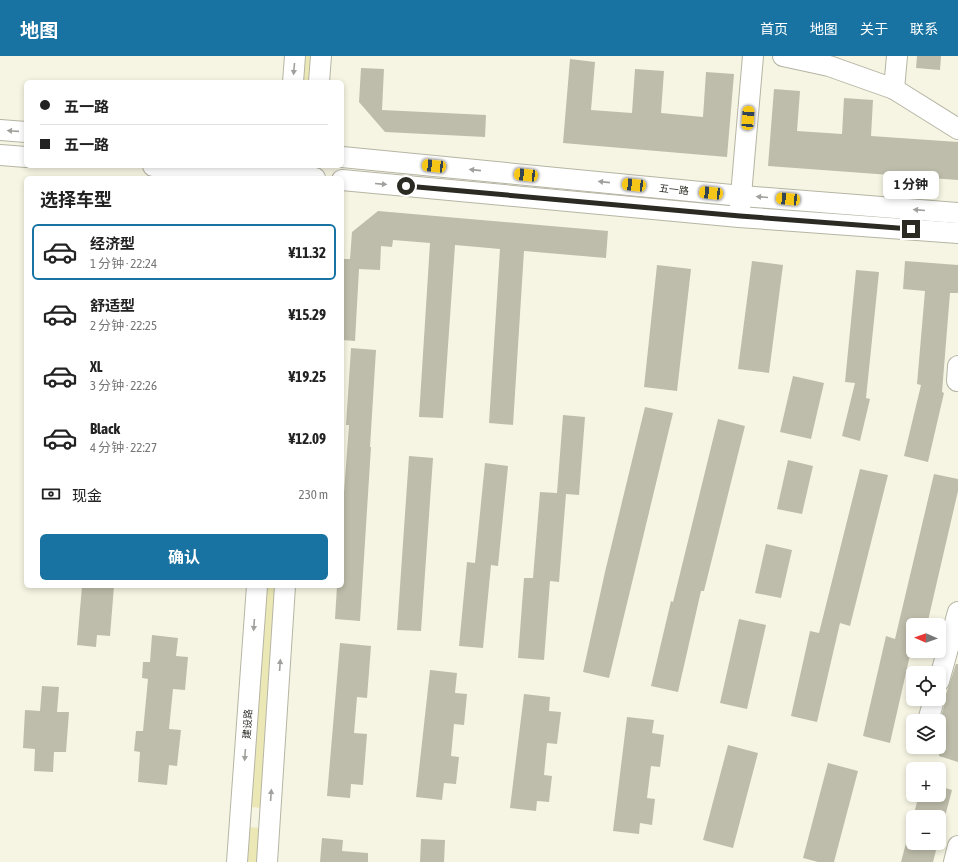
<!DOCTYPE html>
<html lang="zh">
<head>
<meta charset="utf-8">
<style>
	:root { --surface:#fff; --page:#f2f2f2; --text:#222; --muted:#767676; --line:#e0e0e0; --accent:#1873a2 }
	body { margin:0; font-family:"Asap Condensed","Noto Sans SC",sans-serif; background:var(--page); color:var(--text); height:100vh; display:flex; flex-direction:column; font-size:15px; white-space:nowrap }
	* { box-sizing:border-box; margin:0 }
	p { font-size:13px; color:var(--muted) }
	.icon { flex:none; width:22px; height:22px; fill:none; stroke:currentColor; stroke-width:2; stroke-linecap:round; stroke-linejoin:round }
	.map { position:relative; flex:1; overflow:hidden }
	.sheet { position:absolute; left:24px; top:120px; width:320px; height:412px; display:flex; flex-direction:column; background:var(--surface); border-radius:6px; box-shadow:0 2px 6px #0003 }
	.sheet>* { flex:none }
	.top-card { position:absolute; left:24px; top:24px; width:320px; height:88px; border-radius:6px; box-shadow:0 2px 6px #0003; display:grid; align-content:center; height:88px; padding:0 16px; background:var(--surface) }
	.needle { width:26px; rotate:272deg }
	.controls { position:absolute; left:906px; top:562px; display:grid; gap:8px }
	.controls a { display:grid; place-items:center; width:40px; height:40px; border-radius:6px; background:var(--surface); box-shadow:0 2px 6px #0003; font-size:20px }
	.end { position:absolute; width:18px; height:18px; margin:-9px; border:5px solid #2b2b24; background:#fff; box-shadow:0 0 0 2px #fff }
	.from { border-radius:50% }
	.bubble { position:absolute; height:28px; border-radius:6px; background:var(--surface); box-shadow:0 2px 6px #0003; font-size:13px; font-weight:700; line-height:28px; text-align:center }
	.car { position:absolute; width:12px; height:24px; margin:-12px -6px; border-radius:5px; box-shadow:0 0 3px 1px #0007; background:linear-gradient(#f5c518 24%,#345 0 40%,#f5c518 0 76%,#345 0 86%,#f5c518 0) }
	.top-card b { display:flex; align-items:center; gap:14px; height:38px; font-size:15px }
	.top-card b+b { border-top:1px solid var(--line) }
	.top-card i { width:10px; height:10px; background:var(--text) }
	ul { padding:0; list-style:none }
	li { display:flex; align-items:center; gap:12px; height:56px; margin:0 8px 6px; padding:0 8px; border:2px solid transparent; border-radius:6px }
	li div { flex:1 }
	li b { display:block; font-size:15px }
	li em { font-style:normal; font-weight:700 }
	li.current { border-color:var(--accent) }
	li>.icon { width:36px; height:36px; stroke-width:1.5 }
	h2 { padding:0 16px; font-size:18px; line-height:48px }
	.pay { display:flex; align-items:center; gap:10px; height:44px; padding:0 16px; font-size:15px }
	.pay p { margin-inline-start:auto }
	.primary-button { display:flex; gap:8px; margin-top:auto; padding:8px 16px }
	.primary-button a { flex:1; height:46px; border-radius:6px; background:var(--accent); color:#fff; font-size:16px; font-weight:700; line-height:46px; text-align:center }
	header { display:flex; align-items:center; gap:24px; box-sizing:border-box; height:56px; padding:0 20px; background:var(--accent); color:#fff }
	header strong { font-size:19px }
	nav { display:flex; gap:22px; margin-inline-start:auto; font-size:14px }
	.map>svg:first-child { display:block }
	.green { fill:#ebe8b6 }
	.building { fill:#bebdab }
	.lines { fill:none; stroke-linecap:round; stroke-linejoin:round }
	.minor-casing { stroke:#b6b5a4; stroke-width:22 }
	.minor { stroke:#fff; stroke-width:20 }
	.oneway { fill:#a0a09c }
	.route { stroke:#2b2b24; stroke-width:5 }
	.labels { text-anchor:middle; stroke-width:3; stroke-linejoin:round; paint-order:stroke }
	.street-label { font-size:10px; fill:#2b2b24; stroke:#fff }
</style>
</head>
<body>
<header>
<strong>地图</strong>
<nav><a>首页</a><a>地图</a><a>关于</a><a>联系</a></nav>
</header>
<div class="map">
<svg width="958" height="806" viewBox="0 0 958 806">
	<rect width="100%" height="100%" fill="#f6f5e3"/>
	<g class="green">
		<polygon points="303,0 314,0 311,26 301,26"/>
		<polygon points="266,530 277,530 261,752 250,751"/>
		<polygon points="249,771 260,772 258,806 246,806"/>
	</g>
	<g class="building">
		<polygon points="917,0 941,0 940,14 916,12"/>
		<polygon points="570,3 595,6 591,54 632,57 635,13 664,15 661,57 703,61 706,16 734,18 727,101 563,87"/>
		<polygon points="361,12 384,13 382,54 486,59 485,81 385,76 359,46"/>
		<polygon points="774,33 800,35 797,75 842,78 844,42 873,44 871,80 958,86 958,124 768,110"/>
		<polygon points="378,155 608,175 606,202 524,195 513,369 489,367 500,193 455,189 443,362 419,361 430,187 393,184 392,191 381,190 380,214 359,213 355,285 342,284 342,234 344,203 350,203 352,176"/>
		<polygon points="752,205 783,209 769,317 738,313"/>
		<polygon points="905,205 958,209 958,237 950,237 942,336 944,337 928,406 904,400 921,329 917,328 925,235 903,233"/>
		<polygon points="657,209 691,213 677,335 644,331"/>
		<polygon points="856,214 879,216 866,342 870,343 860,385 842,380 855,327 845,326"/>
		<polygon points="351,292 376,294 370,391 371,391 360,565 335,563 337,530 342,530 342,464 349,369 346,369"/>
		<polygon points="793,320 824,327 811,383 780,376"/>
		<polygon points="645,351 673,357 609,622 583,616 605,516"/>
		<polygon points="563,359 585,361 579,439 566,438 559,526 550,525 544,604 518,602 524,522 533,522 540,436 557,437"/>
		<polygon points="718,363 745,370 704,535 701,535 678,636 651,630 671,545 673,546"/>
		<polygon points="409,400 433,402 421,575 397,574"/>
		<polygon points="788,404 813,410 802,458 777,453"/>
		<polygon points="485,407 508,410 498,510 491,509 483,592 459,590 467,506 475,507"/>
		<polygon points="860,413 888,419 850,570 840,567 817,666 791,660 810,575 819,577"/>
		<polygon points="934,418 958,423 958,435 927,569 913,569 913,586 890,687 863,680 886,580 895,583"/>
		<polygon points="766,488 792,494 781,542 755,537"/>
		<polygon points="82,530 114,530 110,580 97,579 96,591 77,589"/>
		<polygon points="739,563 766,569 747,653 720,647"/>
		<polygon points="152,579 178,582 176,600 188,601 185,634 173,633 169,673 181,674 177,710 169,709 167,729 138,726 140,696 134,695 136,675 143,675 148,623 142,622 143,606 150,606"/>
		<polygon points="340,587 371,590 367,642 357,641 354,677 367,678 363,729 351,728 350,742 327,740"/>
		<polygon points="956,608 958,608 958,706 939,700 939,668 945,646 945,641"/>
		<polygon points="430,614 457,617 455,637 467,638 464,669 454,668 451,700 459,701 456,728 444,727 442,744 416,741"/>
		<polygon points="42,630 59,631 57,656 69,656 66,696 54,696 53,716 34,715 35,693 23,692 25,654 40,655"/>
		<polygon points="524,638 550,641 549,655 561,656 557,688 547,687 544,719 552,720 549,746 537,745 536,755 510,752"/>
		<polygon points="627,661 654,664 652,677 664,679 660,711 651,710 647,742 655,743 652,769 640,767 639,778 613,775"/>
		<polygon points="728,689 758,697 733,792 703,784"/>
		<polygon points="828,707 858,715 834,806 818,806 803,802"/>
		<polygon points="939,730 952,734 943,768 939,767 939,761 913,761 919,739 939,739"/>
		<polygon points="322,782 343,784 342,795 368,797 368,806 320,806"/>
		<polygon points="421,783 445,784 444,806 420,806"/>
		<polygon points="906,787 938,787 933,806 901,806"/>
	</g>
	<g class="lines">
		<defs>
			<g id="minor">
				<polyline points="783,0 829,10 894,33 958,73"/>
				<polyline points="293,26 295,0"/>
				<polyline points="319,26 321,0"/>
				<polyline points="894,33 897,0"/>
				<polyline points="0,74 26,76"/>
				<polyline points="0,99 26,101"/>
				<polyline points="342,101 742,140 958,157"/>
				<polyline points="153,110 315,122"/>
				<polyline points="342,124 739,161 958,177"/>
				<polyline points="740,151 753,0"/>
				<polyline points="957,325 958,310"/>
				<polyline points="939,625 958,556"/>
				<polyline points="928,665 934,643"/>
				<polyline points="237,806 257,530"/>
				<polyline points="267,806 285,530"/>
				<polyline points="954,806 958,790"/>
			</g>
		</defs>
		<use href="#minor" class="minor-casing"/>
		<use href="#minor" class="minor"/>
	</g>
	<defs><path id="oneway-solid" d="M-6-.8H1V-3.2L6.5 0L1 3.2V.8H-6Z"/></defs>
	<g class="oneway">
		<use href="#oneway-solid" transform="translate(294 13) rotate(95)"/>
		<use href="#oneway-solid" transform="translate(13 75) rotate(-176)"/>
		<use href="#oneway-solid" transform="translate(475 114) rotate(-174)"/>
		<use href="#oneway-solid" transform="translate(604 126) rotate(-174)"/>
		<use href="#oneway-solid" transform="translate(381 128) rotate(5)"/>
		<use href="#oneway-solid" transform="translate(762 141) rotate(-175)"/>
		<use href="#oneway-solid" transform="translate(919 154) rotate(-175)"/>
		<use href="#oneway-solid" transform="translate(254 569) rotate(94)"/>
		<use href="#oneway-solid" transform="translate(280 609) rotate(-86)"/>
		<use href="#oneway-solid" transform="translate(245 699) rotate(94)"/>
		<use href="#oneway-solid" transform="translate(271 739) rotate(-86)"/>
	</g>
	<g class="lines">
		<polyline class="route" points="406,130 740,160 911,173"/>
	</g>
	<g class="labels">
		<g class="street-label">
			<text transform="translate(674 133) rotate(6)" y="4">五一路</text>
			<text transform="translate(247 668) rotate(-86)" y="4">建设路</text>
		</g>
	</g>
</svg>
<div class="controls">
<a><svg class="needle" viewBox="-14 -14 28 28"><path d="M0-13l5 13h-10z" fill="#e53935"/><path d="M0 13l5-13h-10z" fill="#767676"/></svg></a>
<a><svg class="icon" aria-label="locate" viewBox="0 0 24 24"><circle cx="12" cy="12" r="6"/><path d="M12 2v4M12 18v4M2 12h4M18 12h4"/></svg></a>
<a><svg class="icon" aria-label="layers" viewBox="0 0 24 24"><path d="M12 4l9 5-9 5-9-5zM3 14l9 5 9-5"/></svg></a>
<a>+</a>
<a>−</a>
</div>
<i class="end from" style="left:406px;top:130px"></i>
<i class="end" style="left:911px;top:173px"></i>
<div class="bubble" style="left:883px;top:115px;width:56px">1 分钟</div>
<i class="car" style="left:748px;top:62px;rotate:4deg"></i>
<i class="car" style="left:434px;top:110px;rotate:276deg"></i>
<i class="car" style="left:526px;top:119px;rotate:276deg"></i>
<i class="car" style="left:634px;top:129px;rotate:276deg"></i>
<i class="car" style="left:711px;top:137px;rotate:276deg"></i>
<i class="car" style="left:788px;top:143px;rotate:275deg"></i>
<div class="top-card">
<b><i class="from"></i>五一路</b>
<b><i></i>五一路</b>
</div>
<section class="sheet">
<h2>选择车型</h2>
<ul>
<li class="current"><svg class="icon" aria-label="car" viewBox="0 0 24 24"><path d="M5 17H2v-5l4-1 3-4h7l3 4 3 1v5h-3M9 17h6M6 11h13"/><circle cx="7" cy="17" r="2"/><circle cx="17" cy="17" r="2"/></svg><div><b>经济型</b><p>1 分钟 · 22:24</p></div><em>¥11.32</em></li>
<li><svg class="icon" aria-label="car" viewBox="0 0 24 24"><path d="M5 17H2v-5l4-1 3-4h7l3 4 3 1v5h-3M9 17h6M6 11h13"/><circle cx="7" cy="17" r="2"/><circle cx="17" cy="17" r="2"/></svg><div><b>舒适型</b><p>2 分钟 · 22:25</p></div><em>¥15.29</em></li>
<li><svg class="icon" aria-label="car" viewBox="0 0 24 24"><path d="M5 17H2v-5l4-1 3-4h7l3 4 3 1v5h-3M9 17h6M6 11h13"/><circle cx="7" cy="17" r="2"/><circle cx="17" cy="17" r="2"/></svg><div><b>XL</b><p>3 分钟 · 22:26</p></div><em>¥19.25</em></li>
<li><svg class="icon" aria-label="car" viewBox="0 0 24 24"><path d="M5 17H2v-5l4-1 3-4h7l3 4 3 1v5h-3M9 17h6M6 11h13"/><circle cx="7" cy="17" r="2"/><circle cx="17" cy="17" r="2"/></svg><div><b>Black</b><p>4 分钟 · 22:27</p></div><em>¥12.09</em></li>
</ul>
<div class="pay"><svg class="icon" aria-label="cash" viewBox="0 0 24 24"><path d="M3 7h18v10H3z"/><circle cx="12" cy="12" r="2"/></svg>现金<p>230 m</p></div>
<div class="primary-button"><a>确认</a></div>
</section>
</div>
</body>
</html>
